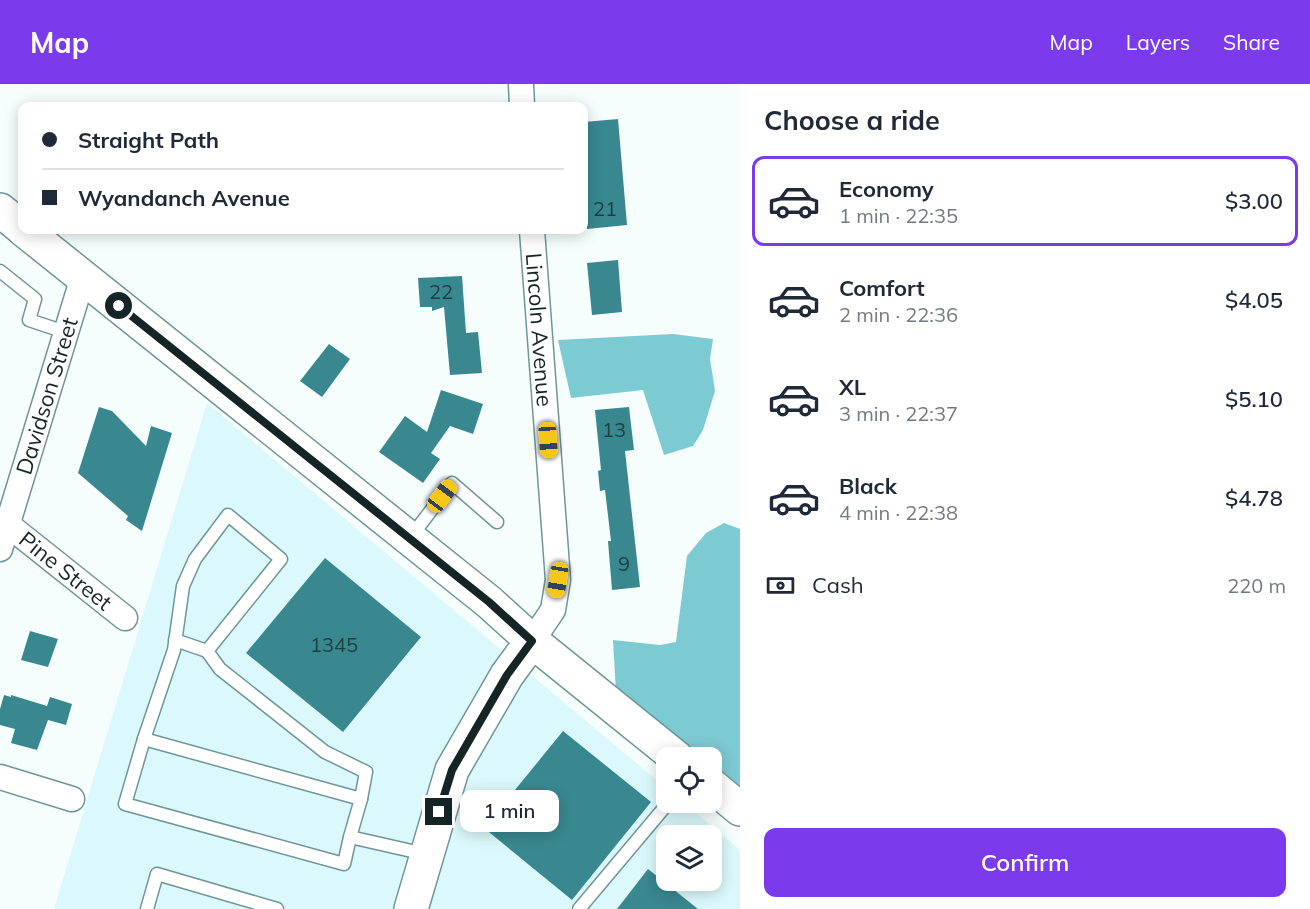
<!DOCTYPE html>
<html lang="en">
<head>
<meta charset="utf-8">
<style>
	:root { --surface:#fff; --page:#f2f2f3; --text:#1f2937; --muted:#747a83; --line:#e0e1e3; --accent:#7c3aed }
	body { margin:0; font-family:Mulish,sans-serif; background:var(--page); color:var(--text); height:100vh; display:flex; flex-direction:column; font-size:22px; white-space:nowrap }
	* { box-sizing:border-box; margin:0 }
	p { font-size:20px; color:var(--muted) }
	.icon { flex:none; width:33px; height:33px; fill:none; stroke:currentColor; stroke-width:2; stroke-linecap:round; stroke-linejoin:round }
	.map { position:relative; flex:1; overflow:hidden }
	.drawer { display:flex; flex-direction:column; background:var(--surface); width:570px }
	.drawer>* { flex:none }
	.top-card { position:absolute; left:18px; top:18px; width:570px; height:132px; border-radius:12px; box-shadow:0 3px 15px #0003; display:grid; align-content:center; height:132px; padding:0 24px; background:var(--surface) }
	.buttons { position:absolute; left:656px; top:663px; display:grid; gap:12px }
	.buttons a { display:grid; place-items:center; width:66px; height:66px; border-radius:12px; background:var(--surface); box-shadow:0 3px 15px #0003; font-size:30px }
	.end { position:absolute; width:27px; height:27px; margin:-14px; border:8px solid #152526; background:#fff; box-shadow:0 0 0 3px #fff }
	.from { border-radius:50% }
	.bubble { position:absolute; height:42px; border-radius:12px; background:var(--surface); box-shadow:0 3px 15px #0003; font-size:20px; font-weight:600; line-height:42px; text-align:center }
	.car { position:absolute; width:18px; height:36px; margin:-18px -9px; border-radius:8px; box-shadow:0 0 4px 2px #0007; background:linear-gradient(#f5c518 24%,#345 0 40%,#f5c518 0 76%,#345 0 86%,#f5c518 0) }
	.top-card b { display:flex; align-items:center; gap:21px; height:57px; font-size:22px }
	.top-card b+b { border-top:2px solid var(--line) }
	.top-card i { width:15px; height:15px; background:var(--text) }
	ul { padding:0; list-style:none }
	li { display:flex; align-items:center; gap:18px; height:90px; margin:0 12px 9px; padding:0 12px; border:3px solid transparent; border-radius:12px }
	li div { flex:1 }
	li b { display:block; font-size:22px }
	li em { font-style:normal; font-weight:600 }
	li.on { border-color:var(--accent) }
	li>.icon { width:54px; height:54px; stroke-width:1.5 }
	h2 { padding:0 24px; font-size:27px; line-height:72px }
	.pay { display:flex; align-items:center; gap:15px; height:66px; padding:0 24px; font-size:22px }
	.pay p { margin-inline-start:auto }
	.primary-button { display:flex; gap:12px; margin-top:auto; padding:12px 24px }
	.primary-button a { flex:1; height:69px; border-radius:12px; background:var(--accent); color:#fff; font-size:24px; font-weight:600; line-height:69px; text-align:center }
	header { display:flex; align-items:center; gap:36px; box-sizing:border-box; height:84px; padding:0 30px; background:var(--accent); color:#fff }
	header strong { font-size:28px }
	nav { display:flex; gap:33px; margin-inline-start:auto; font-size:21px }
	main { display:flex; flex:1; min-height:0 }
	.map>svg:first-child { display:block }
	.built { fill:#dbf9fc; fill-rule:evenodd }
	.forest { fill:#7ccad2 }
	.building { fill:#398890 }
	.lines { fill:none; stroke-linecap:round; stroke-linejoin:round }
	.lane-casing { stroke:#6f9599; stroke-width:15 }
	.street-casing { stroke:#6f9599; stroke-width:27 }
	.secondary-casing { stroke:#6f9599; stroke-width:36 }
	.lane { stroke:#fff; stroke-width:12 }
	.street { stroke:#fff; stroke-width:24 }
	.secondary { stroke:#fff; stroke-width:33 }
	.route { stroke:#152526; stroke-width:8 }
	.labels { text-anchor:middle; stroke-width:4.5; stroke-linejoin:round; paint-order:stroke }
	.number-label { font-size:20px; fill:#1e3e40 }
	.street-label { font-size:22px; fill:#152526; stroke:#f5fdfd }
</style>
</head>
<body>
<header>
<strong>Map</strong>
<nav><a>Map</a><a>Layers</a><a>Share</a></nav>
</header>
<main>
<div class="map">
<svg width="740" height="825" viewBox="0 0 740 825">
	<rect width="100%" height="100%" fill="#f5fdfd"/>
	<path class="built" d="M207,319l459,385v14l18,1 56,47v59h-686zM666,752h45v44h-45z"/>
	<g class="forest">
		<polygon points="673,250 713,255 710,275 715,307 703,346 693,362 664,371 643,306 571,314 558,256"/>
		<polygon points="724,439 740,445 740,706 711,683 711,674 699,673 616,608 613,556 660,561 676,558 687,472 706,449"/>
	</g>
	<g class="building">
		<polygon points="618,35 627,141 587,145 584,108 584,101 587,100 584,38"/>
		<polygon points="618,176 622,228 592,231 587,179"/>
		<polygon points="462,192 466,249 478,248 482,289 450,291 444,223 432,227 432,223 420,223 418,194"/>
		<polygon points="329,260 350,275 322,313 300,297"/>
		<polygon points="441,306 483,320 473,350 450,342 431,369 440,375 423,399 379,368 405,332 427,348"/>
		<polygon points="99,323 112,327 146,362 151,342 172,349 142,447 126,436 128,432 78,389"/>
		<polygon points="629,323 634,366 625,367 640,503 612,506 608,457 611,457 605,406 600,407 598,387 601,386 595,326"/>
		<polygon points="325,474 421,553 343,648 246,569"/>
		<polygon points="30,547 58,555 48,583 21,576"/>
		<polygon points="4,611 11,613 11,611 47,622 50,613 72,620 66,641 48,636 37,666 11,659 15,645 0,641 0,625"/>
		<polygon points="563,647 651,718 572,816 484,744"/>
		<polygon points="648,785 698,825 617,825"/>
	</g>
	<g class="lines">
		<defs>
			<g id="lane">
				<polyline points="0,187 35,215 29,236 65,248"/>
				<polyline points="410,454 452,399 497,438"/>
				<polyline points="175,556 207,567"/>
				<polyline points="144,655 174,566 183,502 195,475 228,431 281,475 207,567 220,585 325,668 366,688 361,715"/>
				<polyline points="350,753 344,780 125,720 144,655 361,715 350,753 425,770"/>
				<polyline points="147,825 157,790 277,825"/>
				<polyline points="579,825 669,718"/>
			</g>
			<g id="street">
				<polyline points="521,0 522,22"/>
				<path id="s1" d="M532,146l26,350 -5,30 -21,31"/>
				<path id="s2" d="M7,440l118,94"/>
				<path id="s3" d="M0,465l83,-272"/>
				<polyline points="0,693 72,715"/>
			</g>
			<g id="secondary">
				<polyline points="0,126 22,144"/>
				<polyline points="24,146 489,518 532,557 677,674"/>
				<polyline points="711,701 740,725"/>
				<polyline points="411,825 452,686 507,591 532,557"/>
			</g>
		</defs>
		<use href="#lane" class="lane-casing"/>
		<use href="#street" class="street-casing"/>
		<use href="#secondary" class="secondary-casing"/>
		<use href="#lane" class="lane"/>
		<use href="#street" class="street"/>
		<use href="#secondary" class="secondary"/>
	</g>
	<g class="lines">
		<polyline class="route" points="119,222 489,518 532,557 507,591 452,686 439,728"/>
	</g>
	<g class="labels">
		<g class="number-label">
			<text x="605" y="132">21</text>
			<text x="441" y="215">22</text>
			<text x="614" y="353">13</text>
			<text x="624" y="487">9</text>
			<text x="334" y="568">1345</text>
		</g>
		<g class="street-label">
			<text dy="8" stroke="none"><textPath href="#s1" startOffset="100">Lincoln Avenue</textPath></text>
			<text dy="8" stroke="none"><textPath href="#s3" startOffset="160">Davidson Street</textPath></text>
			<text dy="8" stroke="none"><textPath href="#s2" startOffset="75">Pine Street</textPath></text>
		</g>
	</g>
</svg>
<div class="buttons">
<a><svg class="icon" aria-label="locate" viewBox="0 0 24 24"><circle cx="12" cy="12" r="6"/><path d="M12 2v4M12 18v4M2 12h4M18 12h4"/></svg></a>
<a><svg class="icon" aria-label="layers" viewBox="0 0 24 24"><path d="M12 4l9 5-9 5-9-5zM3 14l9 5 9-5"/></svg></a>
</div>
<i class="end from" style="left:119px;top:222px"></i>
<i class="end" style="left:439px;top:728px"></i>
<div class="bubble" style="left:460px;top:706px;width:99px">1 min</div>
<i class="car" style="left:548px;top:356px;rotate:176deg"></i>
<i class="car" style="left:442px;top:412px;rotate:37deg"></i>
<i class="car" style="left:558px;top:496px;rotate:189deg"></i>
<div class="top-card">
<b><i class="from"></i>Straight Path</b>
<b><i></i>Wyandanch Avenue</b>
</div>
</div>
<section class="drawer">
<h2>Choose a ride</h2>
<ul>
<li class="on"><svg class="icon" aria-label="car" viewBox="0 0 24 24"><path d="M5 17H2v-5l4-1 3-4h7l3 4 3 1v5h-3M9 17h6M6 11h13"/><circle cx="7" cy="17" r="2"/><circle cx="17" cy="17" r="2"/></svg><div><b>Economy</b><p>1 min · 22:35</p></div><em>$3.00</em></li>
<li><svg class="icon" aria-label="car" viewBox="0 0 24 24"><path d="M5 17H2v-5l4-1 3-4h7l3 4 3 1v5h-3M9 17h6M6 11h13"/><circle cx="7" cy="17" r="2"/><circle cx="17" cy="17" r="2"/></svg><div><b>Comfort</b><p>2 min · 22:36</p></div><em>$4.05</em></li>
<li><svg class="icon" aria-label="car" viewBox="0 0 24 24"><path d="M5 17H2v-5l4-1 3-4h7l3 4 3 1v5h-3M9 17h6M6 11h13"/><circle cx="7" cy="17" r="2"/><circle cx="17" cy="17" r="2"/></svg><div><b>XL</b><p>3 min · 22:37</p></div><em>$5.10</em></li>
<li><svg class="icon" aria-label="car" viewBox="0 0 24 24"><path d="M5 17H2v-5l4-1 3-4h7l3 4 3 1v5h-3M9 17h6M6 11h13"/><circle cx="7" cy="17" r="2"/><circle cx="17" cy="17" r="2"/></svg><div><b>Black</b><p>4 min · 22:38</p></div><em>$4.78</em></li>
</ul>
<div class="pay"><svg class="icon" aria-label="cash" viewBox="0 0 24 24"><path d="M3 7h18v10H3z"/><circle cx="12" cy="12" r="2"/></svg>Cash<p>220 m</p></div>
<div class="primary-button"><a>Confirm</a></div>
</section>
</main>
</body>
</html>
